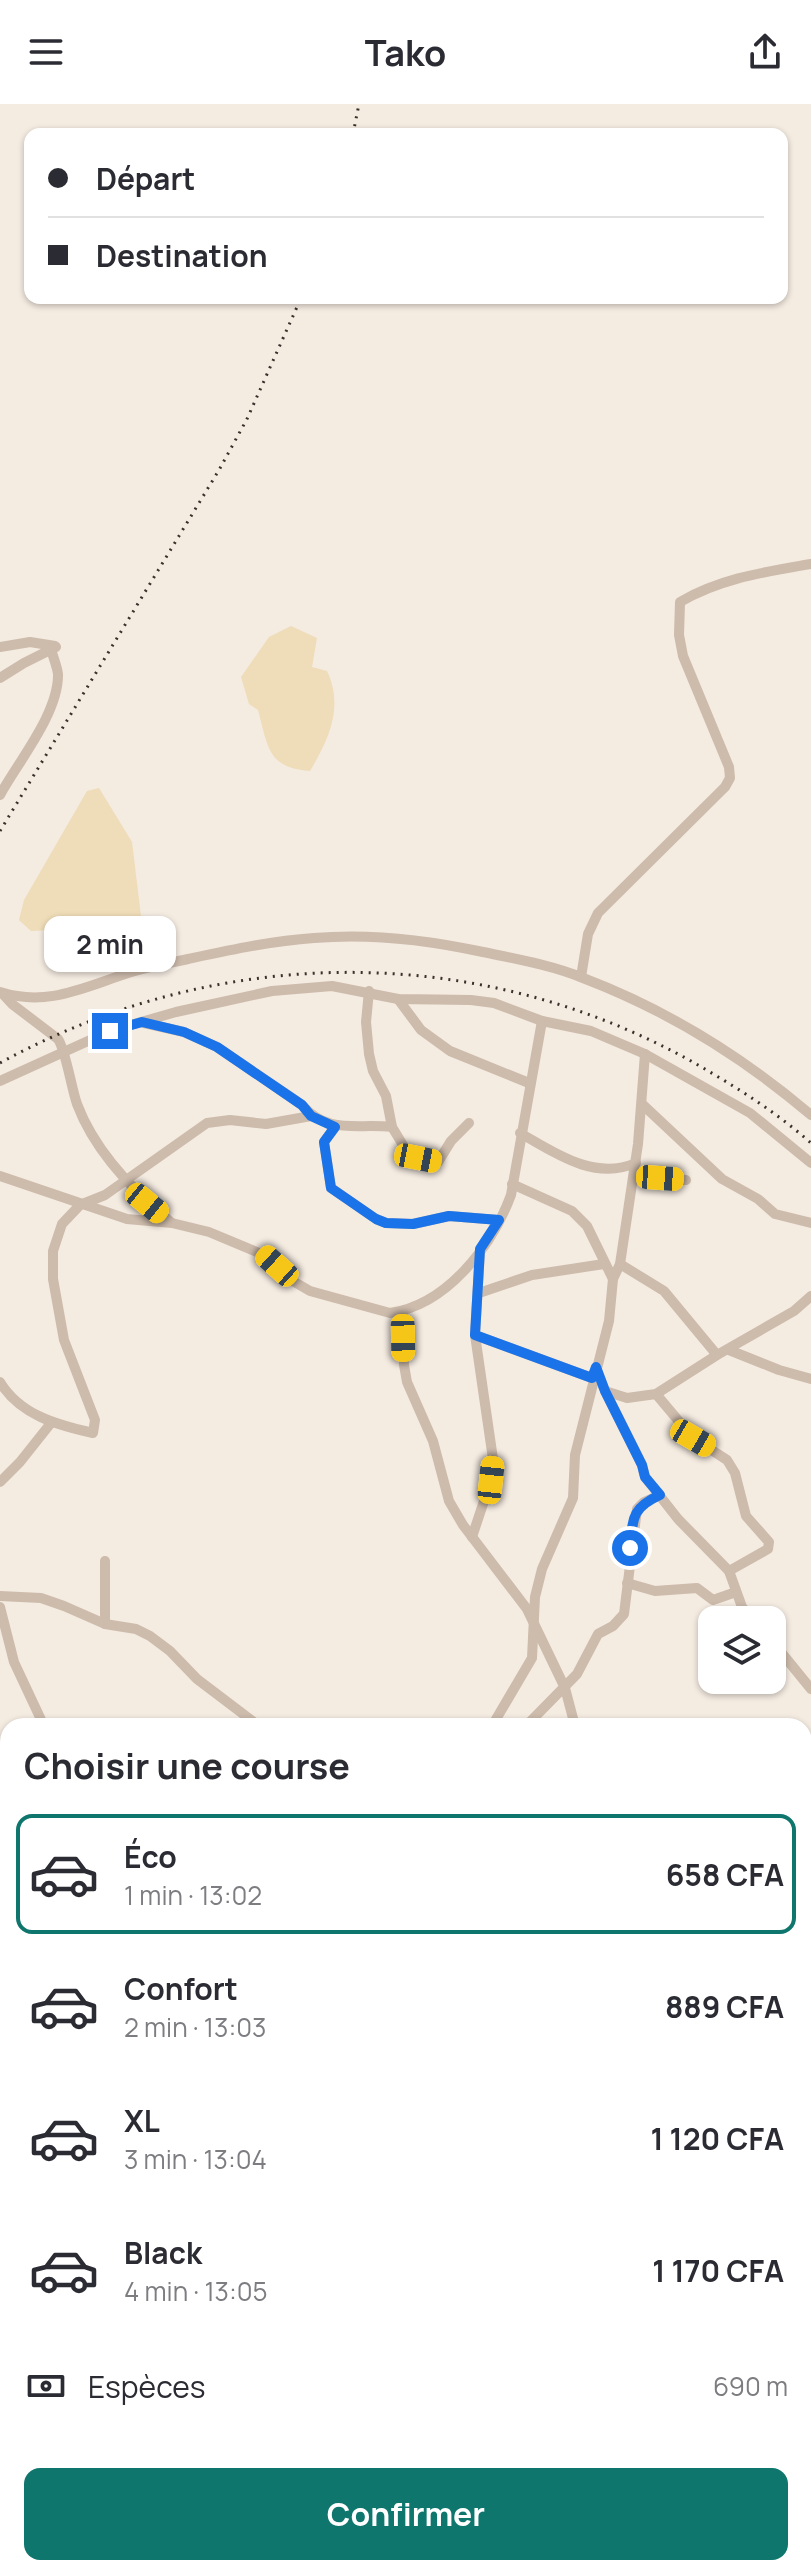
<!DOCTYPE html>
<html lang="fr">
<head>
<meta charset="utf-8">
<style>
	:root { --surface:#fff; --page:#f2f2f3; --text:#2b2b33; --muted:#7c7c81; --line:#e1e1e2; --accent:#0f766e }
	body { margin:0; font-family:Manrope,sans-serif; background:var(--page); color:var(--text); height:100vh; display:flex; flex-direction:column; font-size:30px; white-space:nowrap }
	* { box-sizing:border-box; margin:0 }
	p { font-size:26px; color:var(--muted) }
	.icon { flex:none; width:44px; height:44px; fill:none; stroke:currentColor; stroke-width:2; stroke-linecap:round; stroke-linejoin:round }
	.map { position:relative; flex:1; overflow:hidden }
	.sheet { position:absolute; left:0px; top:1614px; width:812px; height:858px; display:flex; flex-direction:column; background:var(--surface); border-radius:24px 24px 0 0; box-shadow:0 2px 6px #0004 }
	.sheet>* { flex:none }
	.banner { position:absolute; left:24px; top:24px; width:764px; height:176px; border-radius:16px; box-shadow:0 2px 6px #0004; display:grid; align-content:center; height:176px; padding:0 24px; background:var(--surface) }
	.buttons { position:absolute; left:698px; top:1502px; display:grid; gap:16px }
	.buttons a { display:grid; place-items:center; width:88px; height:88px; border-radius:16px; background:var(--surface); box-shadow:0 2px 6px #0004; font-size:40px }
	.end { position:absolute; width:36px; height:36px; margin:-18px; border:10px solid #1a73e8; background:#fff; box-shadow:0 0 0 4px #fff }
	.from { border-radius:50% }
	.bubble { position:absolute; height:56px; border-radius:16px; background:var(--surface); box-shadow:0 2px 6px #0004; font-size:26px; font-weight:700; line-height:56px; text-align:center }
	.car { position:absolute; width:24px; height:48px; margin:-24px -12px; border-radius:10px; box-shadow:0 0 6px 2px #0007; background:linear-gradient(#f5c518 24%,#345 0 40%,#f5c518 0 76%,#345 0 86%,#f5c518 0) }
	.banner b { display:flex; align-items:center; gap:28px; height:76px; font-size:30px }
	.banner b+b { border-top:2px solid var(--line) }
	.banner i { width:20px; height:20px; background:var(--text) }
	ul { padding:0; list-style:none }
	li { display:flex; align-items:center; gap:24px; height:120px; margin:0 16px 12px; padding:0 8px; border:4px solid transparent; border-radius:16px }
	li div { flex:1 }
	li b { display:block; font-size:30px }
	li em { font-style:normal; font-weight:700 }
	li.active { border-color:var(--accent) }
	li>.icon { width:72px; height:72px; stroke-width:1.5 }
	h2 { padding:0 24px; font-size:36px; line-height:96px }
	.pay { display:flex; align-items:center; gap:20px; height:88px; padding:0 24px; font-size:30px }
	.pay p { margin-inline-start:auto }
	.button { display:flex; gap:16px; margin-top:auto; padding:16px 24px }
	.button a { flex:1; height:92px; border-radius:16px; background:var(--accent); color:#fff; font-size:32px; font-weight:700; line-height:92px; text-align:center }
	header { display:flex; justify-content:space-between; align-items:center; height:104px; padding:0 24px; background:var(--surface); font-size:36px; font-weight:700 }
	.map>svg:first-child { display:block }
	.sand { fill:#efdcb8 }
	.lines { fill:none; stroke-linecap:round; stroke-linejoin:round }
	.stream { stroke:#7fb0b2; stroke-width:3 }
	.minor { stroke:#cdbbac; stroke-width:10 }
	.rail { stroke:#3b302b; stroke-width:3; stroke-dasharray:2 6; stroke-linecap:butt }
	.route { stroke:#1a73e8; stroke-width:10 }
</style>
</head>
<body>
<header><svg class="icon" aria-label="menu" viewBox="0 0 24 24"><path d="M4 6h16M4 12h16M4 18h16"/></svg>Tako<svg class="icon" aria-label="share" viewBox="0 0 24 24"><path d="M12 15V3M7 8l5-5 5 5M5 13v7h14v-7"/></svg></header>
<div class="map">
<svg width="811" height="2471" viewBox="0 0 811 2471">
	<rect width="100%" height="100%" fill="#f4ebe1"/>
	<g class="sand">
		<path d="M291,522l26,12 -5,29 15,4c17,36 2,68 -17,100 -43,-3 -42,-25 -52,-61l-9,-6 -8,-27 28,-40z"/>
		<polygon points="99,684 132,738 141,812 117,823 31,827 19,816 24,796 87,687"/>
	</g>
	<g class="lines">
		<g class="stream">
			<polyline points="0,2082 8,2091"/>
			<polyline points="342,2464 348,2471"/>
		</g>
		<g class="minor">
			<polyline points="0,543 30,538 55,542"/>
			<polyline points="0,574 24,559 56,543"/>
			<path d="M0,691c18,-33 59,-82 58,-121 -1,-8 -5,-17 -7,-25"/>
			<path d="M581,873l7,-43 10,-21 127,-126 5,-9 -1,-11 -46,-111 -4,-21 1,-33c41,-24 85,-30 131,-38"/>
			<polyline points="369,887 366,918 369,950 373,967 386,992 392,1023 406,1046 418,1054 438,1058 451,1037 469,1019"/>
			<path d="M0,888c50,16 87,-7 135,-21 17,-5 35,-8 53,-12 42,-9 83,-18 126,-21 56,-5 114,2 169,14 33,7 68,13 100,26 84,32 160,79 228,137"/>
			<path d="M3,890l9,10 46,35c8,12 13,48 19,65 18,48 56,87 95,119"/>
			<polyline points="398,895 421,926 450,947 529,979"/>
			<path d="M144,919l40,9 33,15 85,58c26,30 55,18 90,22"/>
			<polyline points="0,977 110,927 176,908 272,887 332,882 398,895 471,896 494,899 542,917 591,927 645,950 750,1009 811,1059"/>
			<polyline points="642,1000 722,1075 758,1095 775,1110 811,1119"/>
			<polyline points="335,1023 324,1038 331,1084 376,1115 386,1119 413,1120 449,1112 499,1116"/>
			<path d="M520,1029c35,20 74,48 116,30"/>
			<path d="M0,1072l127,43 45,4 37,9 55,23 27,25 19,11 80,22c57,-8 102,-67 121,-118l31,-174"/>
			<polyline points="634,1072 686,1076"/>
			<polyline points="512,1080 572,1107 587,1122 613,1175"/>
			<polyline points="620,1160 664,1187 717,1251"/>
			<polyline points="479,1189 532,1171 604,1160"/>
			<polyline points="403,1207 404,1261 407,1278 433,1337 449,1397 463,1421 527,1505 565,1584 575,1622"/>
			<polyline points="475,1231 592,1274"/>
			<polyline points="729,1246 779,1266 811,1275"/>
			<polyline points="596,1264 605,1287 642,1361 645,1373 678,1415 729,1467 742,1503 753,1516"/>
			<path d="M0,1278c20,33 57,43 93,51l2,-13 -31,-80 -11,-61v-28l9,-27 18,-19 25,-10 102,-72 23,-3 36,4 45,-8"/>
			<polyline points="605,1287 627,1294 656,1290 717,1251 794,1207 811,1192"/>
			<polyline points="656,1290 693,1334 727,1356 735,1369 746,1412 769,1438 768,1445 729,1467"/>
			<polyline points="0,1378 20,1358 51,1319"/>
			<polyline points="472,1433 491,1376 493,1355 475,1231 480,1147"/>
			<polyline points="627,1479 655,1487 697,1484 713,1496 736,1488"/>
			<polyline points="0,1492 41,1494 64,1502 105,1520 136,1525 150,1532 170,1547 197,1575 259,1622"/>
			<polyline points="0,1503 14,1558 44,1622"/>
			<polyline points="105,1520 105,1457"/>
			<polyline points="772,1537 811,1585"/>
			<polyline points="492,1622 532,1554 535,1493 542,1465 573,1394 575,1351 609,1217 613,1175 620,1160 638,1040 645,950"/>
			<polyline points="526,1622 577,1570 598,1530 613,1522 624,1510 637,1405 644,1398 660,1391"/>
			<polyline points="804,1853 805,1845 811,1831"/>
			<polyline points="804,1855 811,1889"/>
			<polyline points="804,2041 811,2037"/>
			<polyline points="804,2253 811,2262"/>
			<polyline points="804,2306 811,2308"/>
			<polyline points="0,2463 8,2454"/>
		</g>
		<g class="rail">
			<polyline points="353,30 359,0"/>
			<polyline points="0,727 219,366 247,315 301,194"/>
			<path d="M0,959c217,-119 474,-122 691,-2 42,24 84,50 120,82"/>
		</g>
	</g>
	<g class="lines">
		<path class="route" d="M110,927l32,-9 42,10 33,15 85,58 9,11 24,11 -11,15 7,46 45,31 10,4 27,1 36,-8 50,4 -19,29 -5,86 117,43 4,-11 9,24 37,74 3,12 15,18c-29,13 -27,24 -30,53"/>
	</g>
</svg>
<div class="buttons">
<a><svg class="icon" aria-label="layers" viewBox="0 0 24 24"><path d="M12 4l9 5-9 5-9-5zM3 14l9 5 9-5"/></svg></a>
</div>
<i class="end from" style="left:630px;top:1444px"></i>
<i class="end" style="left:110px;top:927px"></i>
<div class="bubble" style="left:44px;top:812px;width:132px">2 min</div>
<i class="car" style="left:418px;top:1054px;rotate:101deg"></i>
<i class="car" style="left:660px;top:1074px;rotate:94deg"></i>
<i class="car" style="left:147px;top:1099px;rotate:129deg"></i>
<i class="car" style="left:277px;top:1162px;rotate:312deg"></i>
<i class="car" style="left:403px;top:1234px;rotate:179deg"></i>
<i class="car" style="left:693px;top:1334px;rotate:120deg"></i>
<i class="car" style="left:491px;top:1376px;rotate:6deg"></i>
<div class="banner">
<b><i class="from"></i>Départ</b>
<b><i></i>Destination</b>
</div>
<section class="sheet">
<h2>Choisir une course</h2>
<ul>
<li class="active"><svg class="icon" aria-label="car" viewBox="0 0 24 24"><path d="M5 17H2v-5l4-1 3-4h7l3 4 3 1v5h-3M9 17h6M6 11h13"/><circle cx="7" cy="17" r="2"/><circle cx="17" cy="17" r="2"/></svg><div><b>Éco</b><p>1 min · 13:02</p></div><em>658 CFA</em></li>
<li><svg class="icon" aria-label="car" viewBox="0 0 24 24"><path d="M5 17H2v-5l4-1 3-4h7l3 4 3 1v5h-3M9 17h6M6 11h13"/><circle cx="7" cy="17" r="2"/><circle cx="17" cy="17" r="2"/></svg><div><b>Confort</b><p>2 min · 13:03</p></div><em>889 CFA</em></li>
<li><svg class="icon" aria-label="car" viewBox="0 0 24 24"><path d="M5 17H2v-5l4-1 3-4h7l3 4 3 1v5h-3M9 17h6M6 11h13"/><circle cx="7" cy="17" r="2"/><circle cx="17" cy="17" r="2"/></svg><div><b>XL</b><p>3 min · 13:04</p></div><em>1 120 CFA</em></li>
<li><svg class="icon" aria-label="car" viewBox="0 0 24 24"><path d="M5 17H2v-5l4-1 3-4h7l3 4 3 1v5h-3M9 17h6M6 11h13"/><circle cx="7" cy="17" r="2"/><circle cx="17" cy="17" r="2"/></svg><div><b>Black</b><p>4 min · 13:05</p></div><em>1 170 CFA</em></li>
</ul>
<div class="pay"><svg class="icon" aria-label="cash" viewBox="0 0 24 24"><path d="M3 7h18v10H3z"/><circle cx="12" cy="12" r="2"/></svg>Espèces<p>690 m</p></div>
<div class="button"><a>Confirmer</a></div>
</section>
</div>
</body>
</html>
